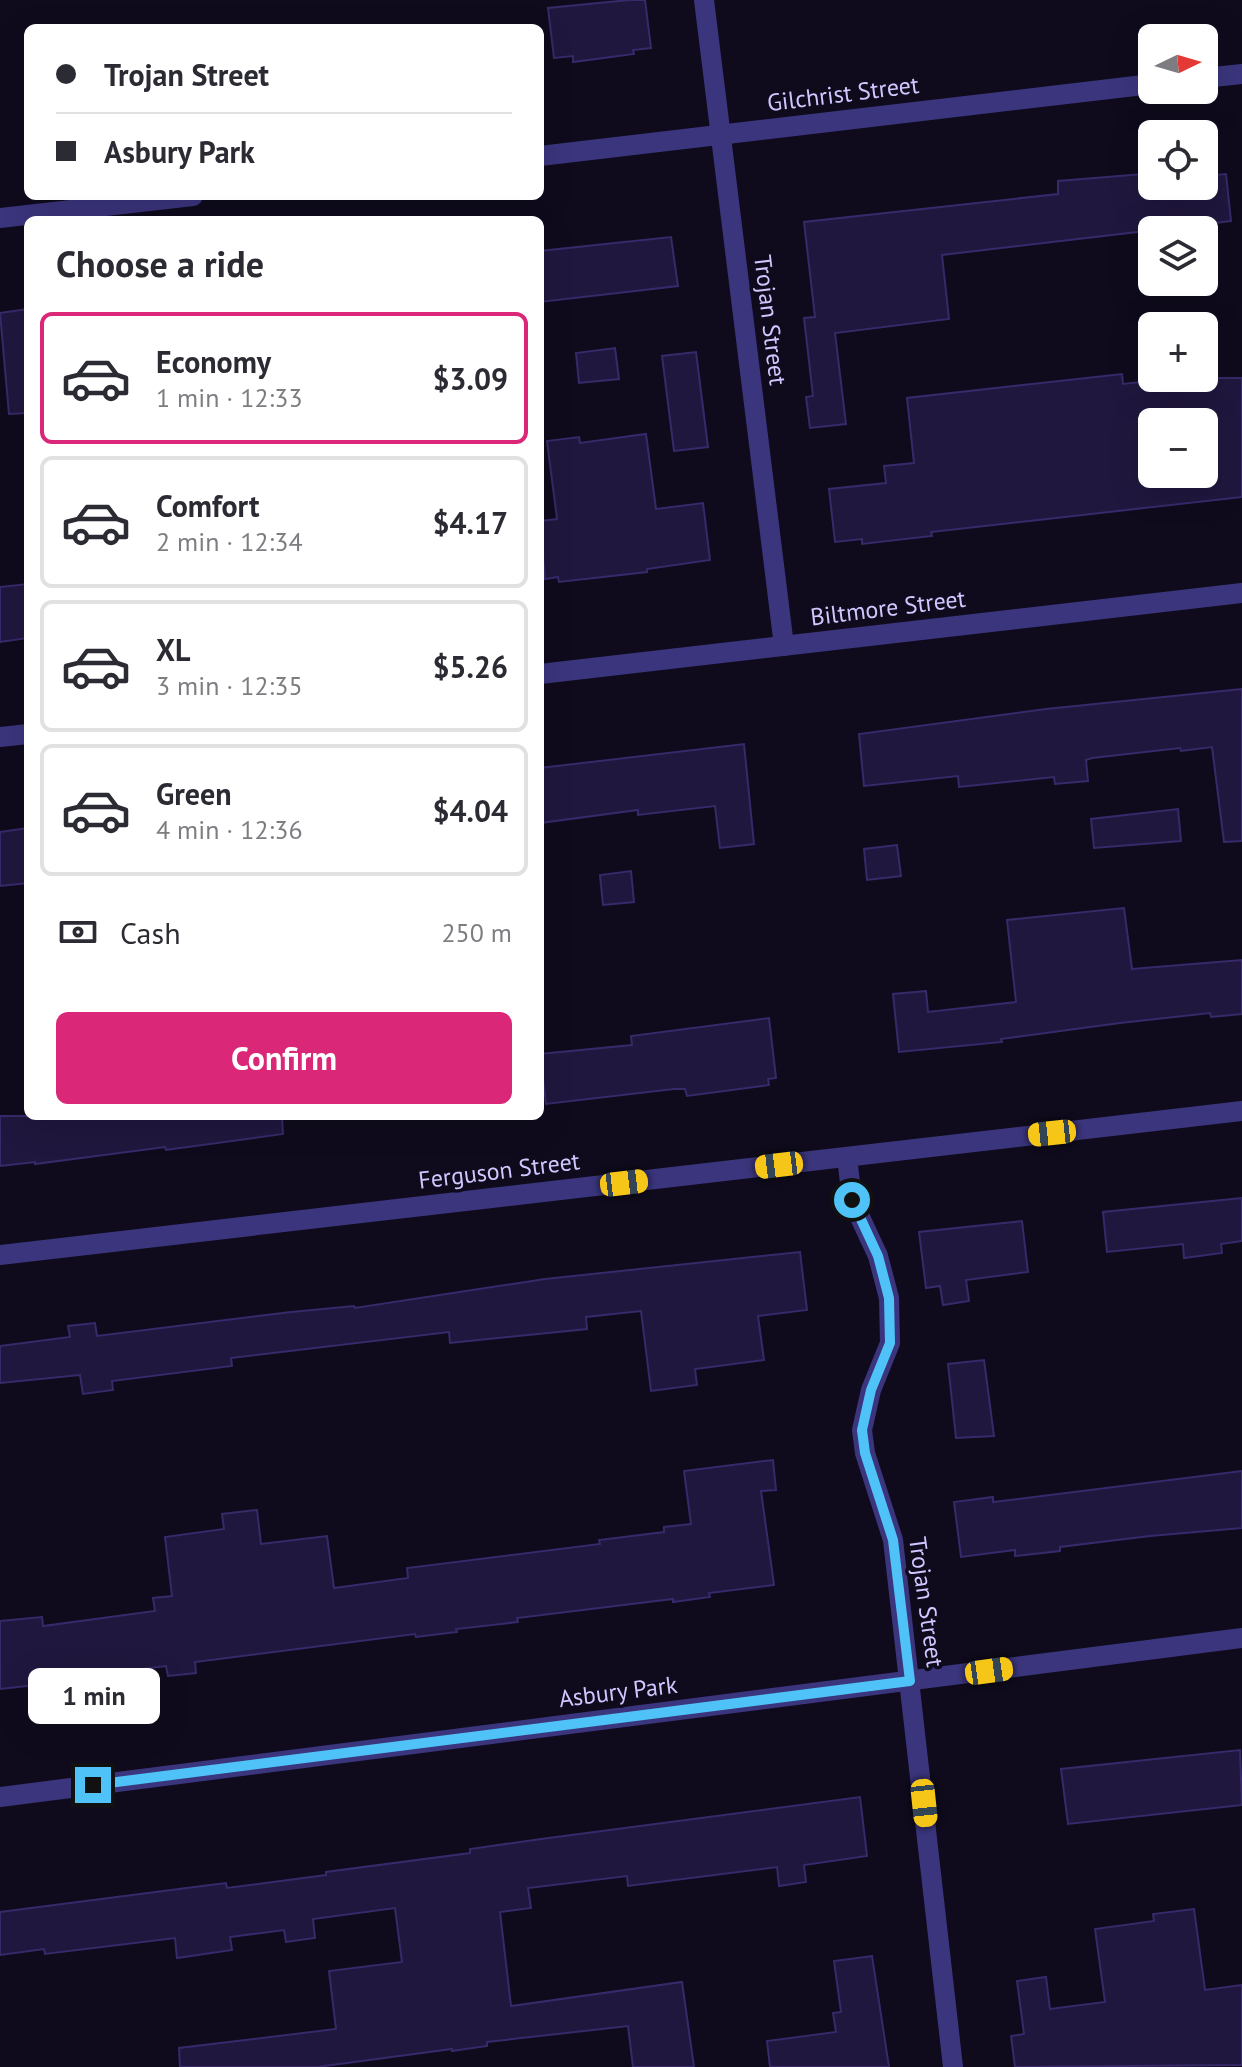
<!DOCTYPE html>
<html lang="en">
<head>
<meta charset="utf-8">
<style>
	:root { --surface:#fff; --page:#f7f7f7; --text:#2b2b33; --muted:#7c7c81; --line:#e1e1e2; --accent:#db2777 }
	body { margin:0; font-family:"PT Sans",sans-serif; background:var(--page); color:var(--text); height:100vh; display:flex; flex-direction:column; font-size:30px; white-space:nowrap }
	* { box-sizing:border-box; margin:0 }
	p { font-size:26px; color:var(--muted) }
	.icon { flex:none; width:44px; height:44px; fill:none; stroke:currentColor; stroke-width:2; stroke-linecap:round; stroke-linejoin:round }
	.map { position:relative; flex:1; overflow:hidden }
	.sheet { position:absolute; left:24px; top:216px; width:520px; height:904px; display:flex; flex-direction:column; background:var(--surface); border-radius:12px; box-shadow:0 8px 32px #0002 }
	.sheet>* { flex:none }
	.hud { position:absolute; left:24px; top:24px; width:520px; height:176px; border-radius:12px; box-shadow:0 8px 32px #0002; display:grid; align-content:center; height:176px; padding:0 32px; background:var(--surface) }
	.needle { width:52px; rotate:85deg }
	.buttons { position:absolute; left:1138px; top:24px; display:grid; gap:16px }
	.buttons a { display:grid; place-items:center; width:80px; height:80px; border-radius:12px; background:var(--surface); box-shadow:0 8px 32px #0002; font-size:40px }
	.end { position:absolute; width:36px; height:36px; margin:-18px; border:10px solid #4fc3f7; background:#111; box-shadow:0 0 0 4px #111 }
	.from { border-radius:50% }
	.bubble { position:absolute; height:56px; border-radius:12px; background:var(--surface); box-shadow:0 8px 32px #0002; font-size:26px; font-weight:700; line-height:56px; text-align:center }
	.car { position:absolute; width:24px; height:48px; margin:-24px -12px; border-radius:10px; box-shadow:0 0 6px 2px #0007; background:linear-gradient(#f5c518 24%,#345 0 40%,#f5c518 0 76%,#345 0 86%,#f5c518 0) }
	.hud b { display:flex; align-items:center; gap:28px; height:76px; font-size:30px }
	.hud b+b { border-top:2px solid var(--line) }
	.hud i { width:20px; height:20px; background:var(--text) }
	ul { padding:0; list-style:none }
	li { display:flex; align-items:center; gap:24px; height:132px; margin:0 16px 12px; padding:0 16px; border:4px solid var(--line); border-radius:12px }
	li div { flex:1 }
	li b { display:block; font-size:30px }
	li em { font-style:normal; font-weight:700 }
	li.selected { border-color:var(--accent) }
	li>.icon { width:72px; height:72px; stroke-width:1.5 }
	h2 { padding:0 32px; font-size:36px; line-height:96px }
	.pay { display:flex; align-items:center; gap:20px; height:88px; padding:0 32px; font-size:30px }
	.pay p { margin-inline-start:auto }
	.action { display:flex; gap:16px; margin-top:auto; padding:16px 32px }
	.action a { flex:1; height:92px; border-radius:12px; background:var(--accent); color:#fff; font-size:32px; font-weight:700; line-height:92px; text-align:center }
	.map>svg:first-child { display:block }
	.building { fill:#20173e; stroke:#38296a; stroke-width:2; fill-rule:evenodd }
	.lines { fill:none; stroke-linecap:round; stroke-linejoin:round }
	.street { stroke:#3b357d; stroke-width:20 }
	.route { stroke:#4fc3f7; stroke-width:10 }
	.labels { text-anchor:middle; stroke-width:7; stroke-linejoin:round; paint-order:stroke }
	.street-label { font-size:24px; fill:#d0c7ff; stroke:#0f0b1d }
</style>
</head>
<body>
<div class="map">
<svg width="1242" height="2067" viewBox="0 0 1242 2067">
	<rect width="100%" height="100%" fill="#0f0b1d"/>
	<g class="building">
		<polygon points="629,0 645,0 651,48 633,50 634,54 573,62 573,56 554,58 548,8"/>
		<polygon points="1143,174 1144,183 1152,182 1152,186 1204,186 1204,176 1226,174 1231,221 942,255 949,319 835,333 846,424 810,428 806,397 813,396 804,318 815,317 804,222 1058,194 1058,181"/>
		<polygon points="671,237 678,286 540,302 540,251"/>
		<polygon points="28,309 28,413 9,414 0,313"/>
		<polygon points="615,348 619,379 579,383 576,353"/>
		<polygon points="696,352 708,447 674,451 662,356"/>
		<path d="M1122,374l1,10 55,-6h64v119l-311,35 1,4 -70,8v-5l-27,3 -6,-53 57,-6 -2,-17 30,-3 -7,-65zM1203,409l8,65h-59v-59z"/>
		<polygon points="646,434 656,509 703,503 710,560 647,569 647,572 559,582 558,577 545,579 540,521 557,519 547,441 579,437 580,443"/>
		<polygon points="28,584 28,638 0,642 0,587"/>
		<polygon points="1242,689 1242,841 1224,842 1212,747 1181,751 1180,748 1092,758 1086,760 1088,781 1055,784 1054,777 959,787 958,776 864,786 859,734 1046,709"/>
		<polygon points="744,744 754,844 720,848 715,806 638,815 638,810 540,823 540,768"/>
		<polygon points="1178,809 1181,841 1094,848 1091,819"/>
		<polygon points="28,828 28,883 0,886 0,832"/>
		<polygon points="897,845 901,876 867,880 864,849"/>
		<polygon points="631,871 634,902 603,905 600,875"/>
		<polygon points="1124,908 1132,969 1242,960 1242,1014 1211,1017 1210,1013 1120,1023 1001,1039 1002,1042 899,1052 893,994 926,991 928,1012 1016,1002 1007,920"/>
		<polygon points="769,1018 776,1078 768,1079 769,1085 687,1096 685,1089 674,1089 546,1104 540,1054 632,1045 631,1036"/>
		<polygon points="0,1116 282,1116 283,1134 166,1150 165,1147 35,1164 35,1162 0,1166"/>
		<polygon points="1242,1198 1242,1241 1221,1244 1222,1253 1184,1258 1183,1244 1107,1252 1103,1212"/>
		<polygon points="1022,1221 1028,1272 966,1280 969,1301 943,1305 940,1286 926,1288 919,1232"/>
		<polygon points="800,1252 807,1310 758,1316 764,1360 695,1369 697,1385 651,1391 641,1311 586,1317 587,1329 450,1343 449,1332 231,1358 232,1366 112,1381 113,1390 83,1394 80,1375 0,1383 0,1346 70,1337 68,1326 95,1323 97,1336 291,1312 354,1306 355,1308 545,1279"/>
		<polygon points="984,1360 994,1436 956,1438 948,1364"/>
		<polygon points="773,1460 776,1490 761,1491 774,1585 709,1593 710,1597 673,1602 673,1599 517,1618 518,1622 456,1629 457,1632 416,1637 415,1634 195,1662 196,1673 168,1676 166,1666 69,1678 65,1680 67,1691 38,1695 36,1685 0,1689 0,1621 42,1617 43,1626 155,1611 153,1598 172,1596 165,1537 224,1529 222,1514 257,1510 261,1544 327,1536 334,1588 408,1578 407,1568 600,1544 599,1540 664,1532 664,1527 691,1524 684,1471"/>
		<polygon points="1242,1471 1242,1528 1150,1536 1060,1547 1060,1551 1015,1556 1015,1550 961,1557 954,1502 993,1497 993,1502"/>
		<polygon points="1240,1750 1242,1805 1068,1824 1061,1769"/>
		<polygon points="860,1797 867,1856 804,1865 806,1882 779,1886 777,1867 628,1886 627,1876 528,1888 531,1908 500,1912 511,2006 682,1982 694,2067 633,2067 628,2026 487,2042 487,2046 452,2051 452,2049 317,2067 180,2067 179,2048 336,2029 329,1971 402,1962 395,1908 313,1919 315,1938 286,1942 284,1930 230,1937 232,1950 177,1958 175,1938 45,1954 44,1949 0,1955 0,1912 210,1885 226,1883 227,1888 326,1875 326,1872 470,1853 470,1849 541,1839"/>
		<polygon points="1194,1909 1205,1990 1242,1985 1242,2065 1015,2067 1011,2036 1024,2034 1017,1981 1046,1977 1050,2009 1105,2002 1095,1929 1154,1921 1153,1914"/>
		<polygon points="872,1956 889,2067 770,2067 767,2041 836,2032 833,2013 841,2012 834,1961"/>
	</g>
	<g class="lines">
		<g class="street">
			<polyline points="704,0 784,646"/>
			<polyline points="1204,78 1242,74"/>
			<polyline points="540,156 1152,84"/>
			<polyline points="0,218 193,196"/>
			<polyline points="540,674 1242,593"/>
			<polyline points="0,737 28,734"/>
			<polyline points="847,1157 852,1200 878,1256 889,1298 890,1343 871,1390 862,1430 865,1453 893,1540 953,2067"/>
			<polyline points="0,1255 1242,1111"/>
			<polyline points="0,1797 1242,1638"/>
		</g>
	</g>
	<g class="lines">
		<polyline class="route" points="93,1785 910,1681 893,1540 865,1453 862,1430 871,1390 890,1343 889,1298 878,1256 852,1200"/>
	</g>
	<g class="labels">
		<g class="street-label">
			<text transform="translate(843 94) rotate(-7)" y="8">Gilchrist Street</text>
			<text transform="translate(770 320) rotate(83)" y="8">Trojan Street</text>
			<text transform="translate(888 608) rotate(-7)" y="8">Biltmore Street</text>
			<text transform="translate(499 1171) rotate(-7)" y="8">Ferguson Street</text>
			<text transform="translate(926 1602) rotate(82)" y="8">Trojan Street</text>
			<text transform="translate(618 1692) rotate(-7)" y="8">Asbury Park</text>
		</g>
	</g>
</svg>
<div class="buttons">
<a><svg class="needle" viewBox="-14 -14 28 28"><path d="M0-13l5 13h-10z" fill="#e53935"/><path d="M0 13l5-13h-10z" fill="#7c7c81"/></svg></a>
<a><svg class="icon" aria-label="locate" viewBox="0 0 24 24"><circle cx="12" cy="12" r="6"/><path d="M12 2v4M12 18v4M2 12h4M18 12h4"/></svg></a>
<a><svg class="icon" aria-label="layers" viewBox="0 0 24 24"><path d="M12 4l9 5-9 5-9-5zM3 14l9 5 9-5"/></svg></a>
<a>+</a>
<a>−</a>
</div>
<i class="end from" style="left:852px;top:1200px"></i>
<i class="end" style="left:93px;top:1785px"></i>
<div class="bubble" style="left:28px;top:1668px;width:132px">1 min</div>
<i class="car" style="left:1052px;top:1133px;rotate:264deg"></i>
<i class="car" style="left:779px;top:1165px;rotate:263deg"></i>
<i class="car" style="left:624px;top:1183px;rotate:83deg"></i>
<i class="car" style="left:989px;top:1671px;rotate:82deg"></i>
<i class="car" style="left:924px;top:1803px;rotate:174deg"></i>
<div class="hud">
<b><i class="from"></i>Trojan Street</b>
<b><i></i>Asbury Park</b>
</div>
<section class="sheet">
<h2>Choose a ride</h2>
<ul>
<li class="selected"><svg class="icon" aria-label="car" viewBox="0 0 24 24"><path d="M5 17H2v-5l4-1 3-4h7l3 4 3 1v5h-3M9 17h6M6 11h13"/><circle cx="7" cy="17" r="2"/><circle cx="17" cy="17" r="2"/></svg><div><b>Economy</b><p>1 min · 12:33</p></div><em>$3.09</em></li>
<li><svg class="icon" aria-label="car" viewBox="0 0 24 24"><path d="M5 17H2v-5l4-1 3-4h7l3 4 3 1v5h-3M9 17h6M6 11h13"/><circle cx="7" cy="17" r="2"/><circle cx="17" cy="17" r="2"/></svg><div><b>Comfort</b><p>2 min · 12:34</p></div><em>$4.17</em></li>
<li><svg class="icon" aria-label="car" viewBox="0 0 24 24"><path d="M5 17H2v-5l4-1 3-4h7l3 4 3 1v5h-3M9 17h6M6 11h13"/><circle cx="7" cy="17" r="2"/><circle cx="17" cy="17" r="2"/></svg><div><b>XL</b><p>3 min · 12:35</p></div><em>$5.26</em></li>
<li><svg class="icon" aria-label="car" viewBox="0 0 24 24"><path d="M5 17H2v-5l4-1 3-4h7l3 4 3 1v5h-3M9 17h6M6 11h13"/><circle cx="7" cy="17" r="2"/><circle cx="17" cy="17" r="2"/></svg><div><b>Green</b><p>4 min · 12:36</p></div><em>$4.04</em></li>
</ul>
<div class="pay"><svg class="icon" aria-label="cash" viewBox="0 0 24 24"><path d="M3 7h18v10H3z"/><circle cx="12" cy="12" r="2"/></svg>Cash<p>250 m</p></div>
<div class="action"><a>Confirm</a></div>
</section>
</div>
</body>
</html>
